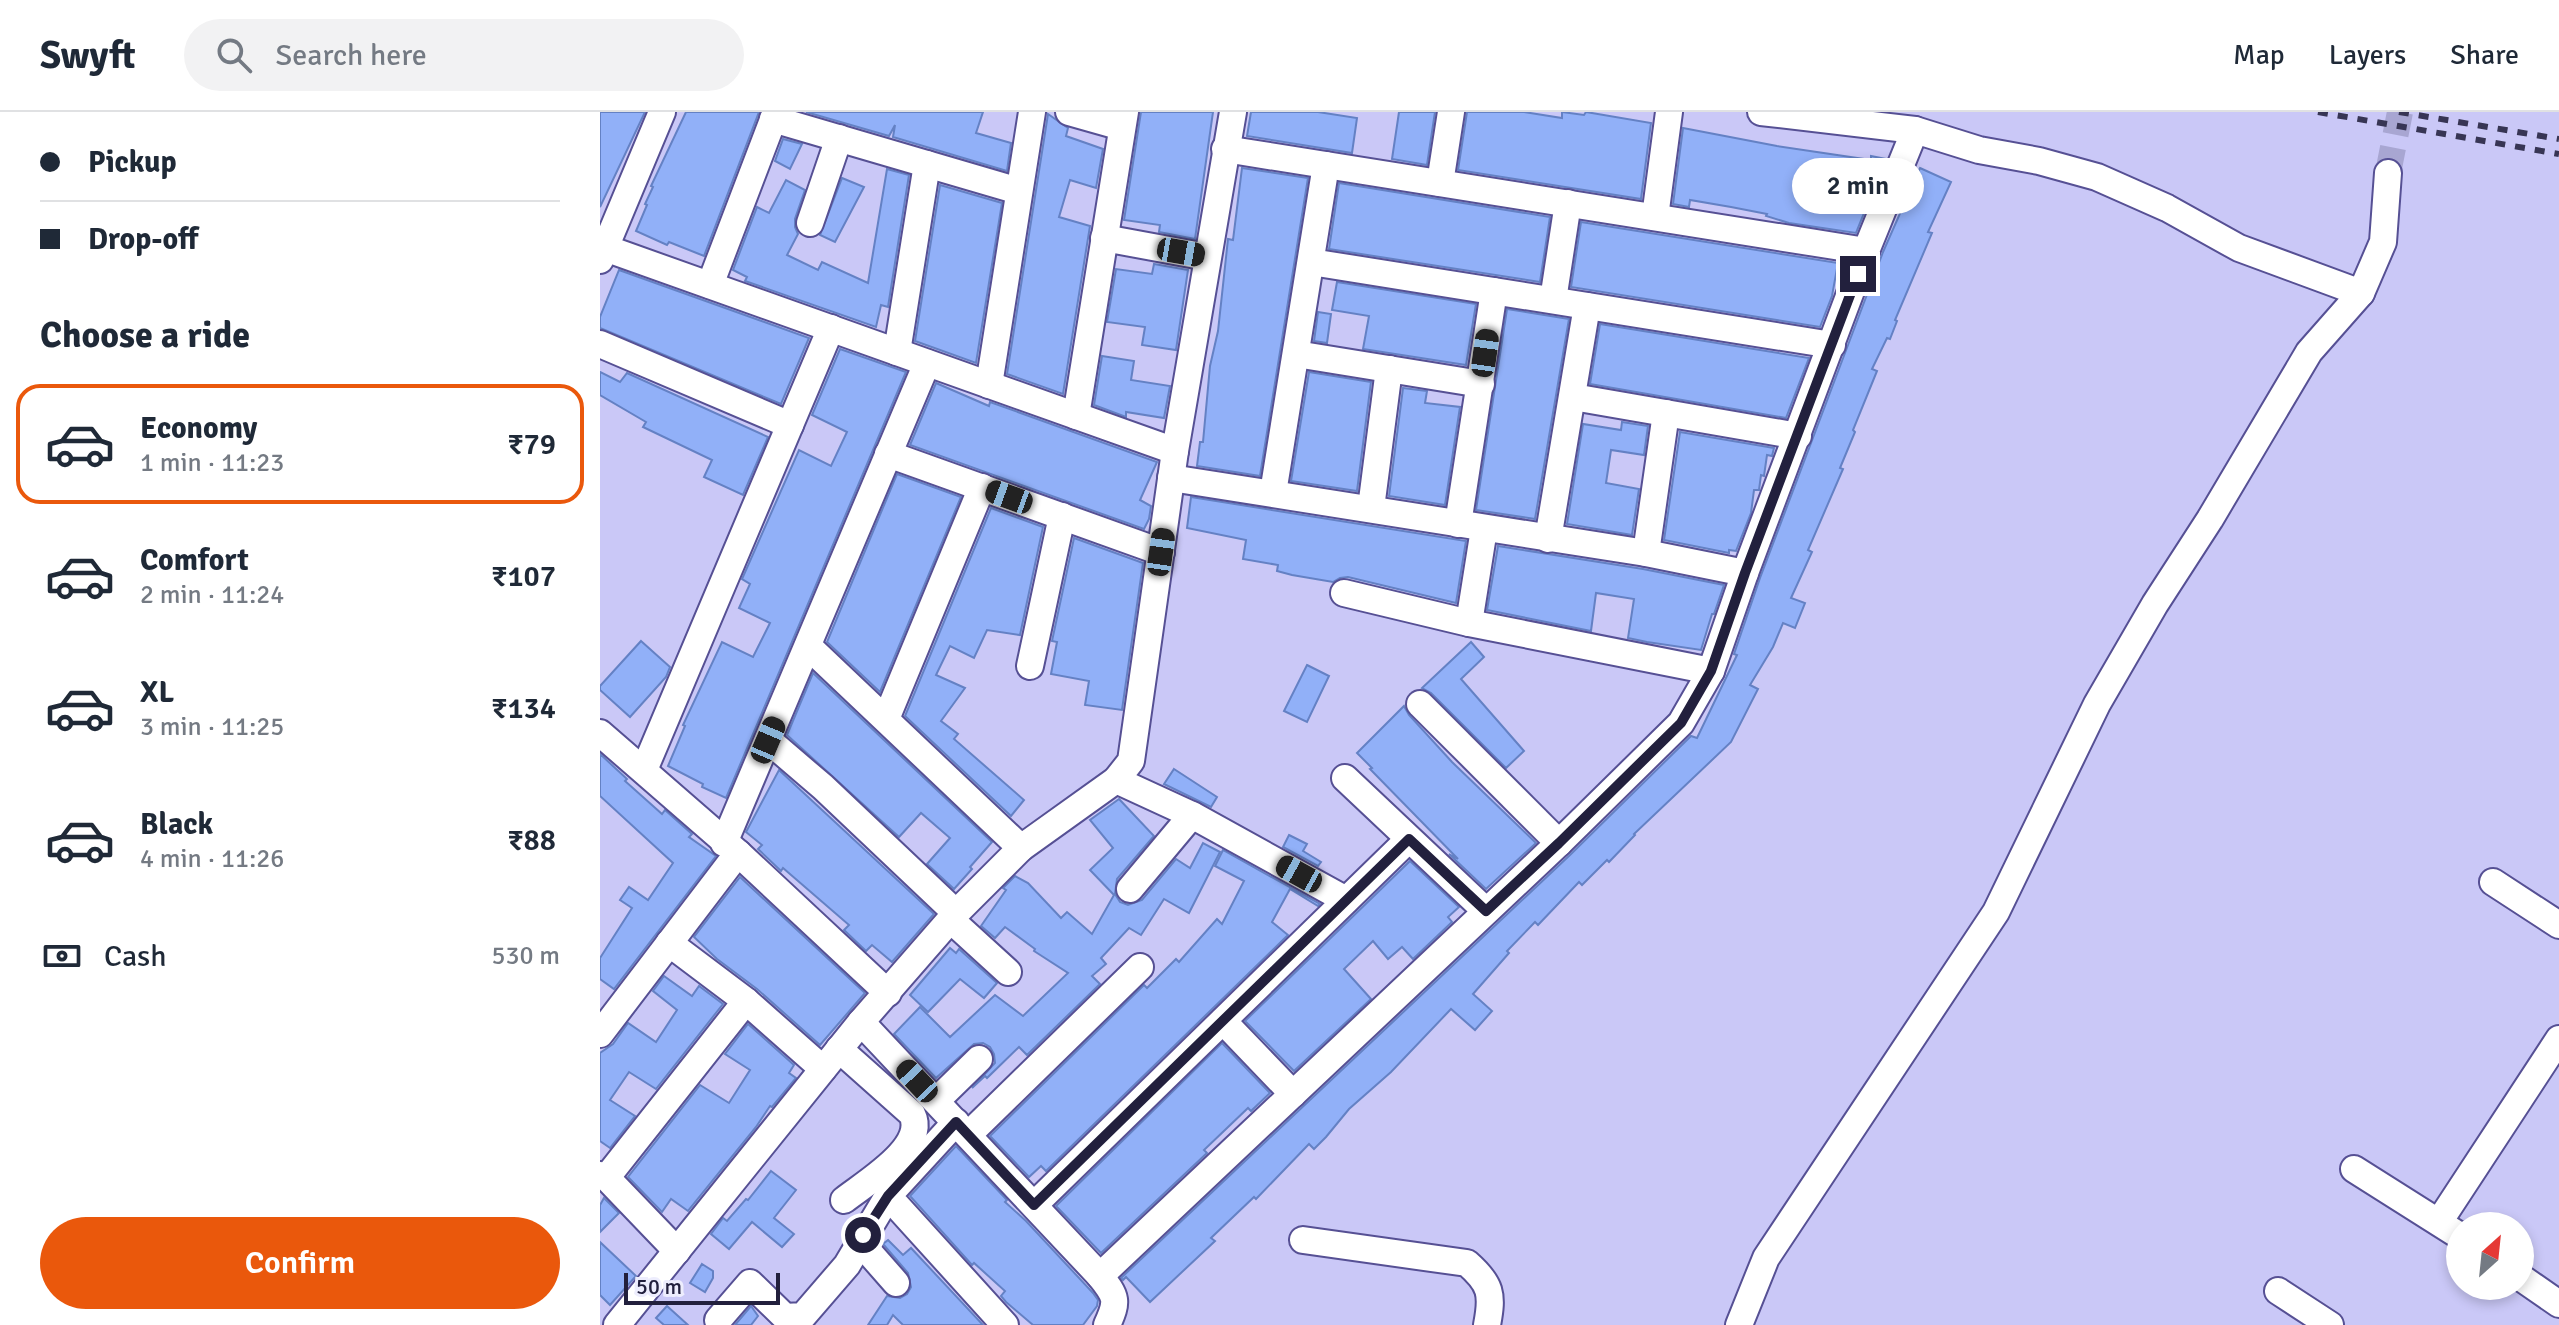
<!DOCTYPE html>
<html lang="en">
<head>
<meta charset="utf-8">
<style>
	:root { --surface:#fff; --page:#f2f2f3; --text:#1f2937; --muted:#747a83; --line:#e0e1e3; --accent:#ea580c }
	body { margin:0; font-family:Signika,sans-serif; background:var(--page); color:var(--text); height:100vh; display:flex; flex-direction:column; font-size:30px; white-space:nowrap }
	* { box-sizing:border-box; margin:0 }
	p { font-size:26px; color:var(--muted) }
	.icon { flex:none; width:44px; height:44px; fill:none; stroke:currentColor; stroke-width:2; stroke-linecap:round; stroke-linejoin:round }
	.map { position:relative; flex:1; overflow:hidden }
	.panel { display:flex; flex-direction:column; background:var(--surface); width:600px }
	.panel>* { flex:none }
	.top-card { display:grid; align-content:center; height:176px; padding:0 40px; background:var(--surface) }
	.needle { width:52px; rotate:27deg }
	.fabs { position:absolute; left:1846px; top:1100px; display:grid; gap:16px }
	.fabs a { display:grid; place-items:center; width:88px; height:88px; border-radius:50%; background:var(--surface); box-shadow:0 4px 12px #0003; font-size:40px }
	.scale { position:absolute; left:24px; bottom:20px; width:156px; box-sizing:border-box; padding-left:8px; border:4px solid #22203d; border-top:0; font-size:22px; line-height:28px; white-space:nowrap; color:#22203d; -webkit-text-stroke:6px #ededfd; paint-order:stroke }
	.end { position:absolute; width:36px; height:36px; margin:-18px; border:10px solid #22203d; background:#fff; box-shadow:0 0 0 4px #fff }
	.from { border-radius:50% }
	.bubble { position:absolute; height:56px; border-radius:28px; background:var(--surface); box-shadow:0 4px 12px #0003; font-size:26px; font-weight:600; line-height:56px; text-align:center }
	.car { position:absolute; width:24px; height:48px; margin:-24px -12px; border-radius:10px; box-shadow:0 0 6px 2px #0007; background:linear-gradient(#222 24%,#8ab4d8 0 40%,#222 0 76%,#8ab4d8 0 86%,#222 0) }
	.top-card b { display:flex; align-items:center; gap:28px; height:76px; font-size:30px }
	.top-card b+b { border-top:2px solid var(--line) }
	.top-card i { width:20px; height:20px; background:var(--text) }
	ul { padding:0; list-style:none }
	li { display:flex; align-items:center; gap:24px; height:120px; margin:0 16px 12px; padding:0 24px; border:4px solid transparent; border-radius:24px }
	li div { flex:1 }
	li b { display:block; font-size:30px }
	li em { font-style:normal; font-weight:600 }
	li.on { border-color:var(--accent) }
	li>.icon { width:72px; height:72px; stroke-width:1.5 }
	h2 { padding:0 40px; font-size:36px; line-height:96px }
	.pay { display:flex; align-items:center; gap:20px; height:88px; padding:0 40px; font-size:30px }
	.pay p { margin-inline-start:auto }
	.primary-button { display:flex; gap:16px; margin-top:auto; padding:16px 40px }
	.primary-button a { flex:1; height:92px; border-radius:48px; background:var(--accent); color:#fff; font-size:32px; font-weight:600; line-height:92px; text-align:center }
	header { display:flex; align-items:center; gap:48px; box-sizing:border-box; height:112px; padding:0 40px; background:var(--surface); border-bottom:2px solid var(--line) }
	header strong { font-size:38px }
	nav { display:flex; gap:44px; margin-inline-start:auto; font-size:28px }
	.search { width:560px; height:72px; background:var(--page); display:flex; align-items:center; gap:20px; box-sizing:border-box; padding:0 28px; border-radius:44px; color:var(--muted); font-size:30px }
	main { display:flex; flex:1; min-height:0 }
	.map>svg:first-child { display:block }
	.building { fill:#91b0f8; stroke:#6481c4; stroke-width:2 }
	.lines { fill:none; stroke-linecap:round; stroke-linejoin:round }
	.minor-tunnel { stroke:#a8a6d2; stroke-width:26; stroke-dasharray:26 13; stroke-linecap:butt }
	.minor-casing { stroke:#565094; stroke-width:30 }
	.minor { stroke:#fff; stroke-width:26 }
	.rail { stroke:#373554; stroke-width:6; stroke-dasharray:10 10; stroke-linecap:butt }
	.route { stroke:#22203d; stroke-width:10 }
</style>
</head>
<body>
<header>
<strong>Swyft</strong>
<div class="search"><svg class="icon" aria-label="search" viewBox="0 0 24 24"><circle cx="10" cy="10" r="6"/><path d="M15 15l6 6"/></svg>Search here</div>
<nav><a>Map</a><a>Layers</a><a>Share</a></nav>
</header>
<main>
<section class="panel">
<div class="top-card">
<b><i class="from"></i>Pickup</b>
<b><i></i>Drop-off</b>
</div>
<h2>Choose a ride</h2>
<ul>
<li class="on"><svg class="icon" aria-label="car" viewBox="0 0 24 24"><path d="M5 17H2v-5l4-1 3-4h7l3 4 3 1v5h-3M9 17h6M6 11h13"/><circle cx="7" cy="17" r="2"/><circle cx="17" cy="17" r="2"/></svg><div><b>Economy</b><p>1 min · 11:23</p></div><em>₹79</em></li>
<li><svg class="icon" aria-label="car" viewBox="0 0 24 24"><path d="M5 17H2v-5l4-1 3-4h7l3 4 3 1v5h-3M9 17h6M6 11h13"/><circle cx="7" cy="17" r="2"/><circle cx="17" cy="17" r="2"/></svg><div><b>Comfort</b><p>2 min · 11:24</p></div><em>₹107</em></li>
<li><svg class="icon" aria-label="car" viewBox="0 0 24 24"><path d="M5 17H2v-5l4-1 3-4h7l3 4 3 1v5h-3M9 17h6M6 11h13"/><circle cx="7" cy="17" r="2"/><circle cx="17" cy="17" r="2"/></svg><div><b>XL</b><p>3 min · 11:25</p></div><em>₹134</em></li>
<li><svg class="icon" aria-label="car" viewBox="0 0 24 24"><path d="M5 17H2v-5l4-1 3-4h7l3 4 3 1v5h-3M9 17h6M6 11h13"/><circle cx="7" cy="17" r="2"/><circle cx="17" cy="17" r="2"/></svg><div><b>Black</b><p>4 min · 11:26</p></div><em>₹88</em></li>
</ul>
<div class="pay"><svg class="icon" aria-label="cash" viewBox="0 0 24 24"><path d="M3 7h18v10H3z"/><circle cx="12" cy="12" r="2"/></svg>Cash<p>530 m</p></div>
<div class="primary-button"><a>Confirm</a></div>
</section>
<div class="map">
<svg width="1959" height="1213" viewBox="0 0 1959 1213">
	<rect width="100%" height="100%" fill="#cac8f7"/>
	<g class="building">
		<polygon points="0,0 45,0 0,95"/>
		<polygon points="86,0 159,0 104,144 69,130 67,133 36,119 47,93 45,92 53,75 51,74"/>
		<polygon points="206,0 383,0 376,21 411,31 407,59 293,25 295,13 289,24"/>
		<polygon points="541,0 613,0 595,127 559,120 560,113 524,108"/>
		<polygon points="651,0 718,0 757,6 752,41 647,24"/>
		<polygon points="799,0 835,0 827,53 792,47"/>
		<polygon points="867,0 924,0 962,6 962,0 984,3 986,0 1051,11 1041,87 858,58"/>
		<polygon points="448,2 468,16 466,24 503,37 496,76 470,68 459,105 490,114 463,282 407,262"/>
		<polygon points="1083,16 1177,34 1271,48 1271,44 1286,47 1256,121 1189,111 1166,104 1167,102 1131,95 1090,88 1089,95 1073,92"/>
		<polygon points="183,27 202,32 190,57 175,49"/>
		<polygon points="642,56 708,66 660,364 597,354 600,330 603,330 610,254 618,219 628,127 633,128"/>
		<polygon points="1320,56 1351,70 1328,120 1332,121 1295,208 1297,209 1290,227 1287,226 1272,257 1277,259 1253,318 1255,320 1240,356 1243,357 1208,438 1212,440 1191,486 1205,491 1195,516 1183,511 1173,535 1150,573 1158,577 1131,630 1034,722 1035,723 1009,750 1007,748 982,773 979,770 938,813 935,810 907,839 909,841 873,882 892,899 875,918 851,897 791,960 749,997 726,1025 714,1037 709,1032 656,1087 654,1085 611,1126 615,1129 550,1190 526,1165 523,1168 521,1166 970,743 1091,624 1097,626 1137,543 1134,542 1160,466 1248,233 1283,140"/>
		<polygon points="287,57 309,63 288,195 281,193 276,215 145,169 147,165 133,158 157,95 169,101 186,68 205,78 195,107 195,115 198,122 187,143 218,158 222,150 268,171"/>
		<polygon points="242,66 264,75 235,130 220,123"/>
		<polygon points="739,71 950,105 940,170 729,137"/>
		<polygon points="340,73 402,91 376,251 315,229"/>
		<polygon points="981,110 1238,151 1232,184 1220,215 971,175"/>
		<polygon points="554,152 588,158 576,238 542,233 545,215 507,210 516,157 552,162"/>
		<polygon points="19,158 209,226 181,292 0,216 0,205"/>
		<polygon points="737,170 876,192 866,253 763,237 769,204 732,198"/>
		<polygon points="907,197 969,207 935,407 876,398"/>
		<polygon points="718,200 731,202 727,231 714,229"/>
		<polygon points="1000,212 1209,246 1186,306 990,272"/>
		<polygon points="240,237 306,260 126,686 102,675 103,672 68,654 85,614 83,613 122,530 153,545 170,511 139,496 150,472 142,467 199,338 231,354 247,320 212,303"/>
		<polygon points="502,244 534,249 531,268 570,274 564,306 526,300 526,305 494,293"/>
		<polygon points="0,260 20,270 27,261 168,325 143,383 104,365 112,348 43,315 46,310 0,283"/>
		<polygon points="709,260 771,270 757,379 691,369"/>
		<polygon points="336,271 389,294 390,290 557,350 540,388 551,394 549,407 544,417 310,333"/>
		<polygon points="803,276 827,279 825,291 860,295 845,393 789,384"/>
		<polygon points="1022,310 1048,314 1044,343 1011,338 1006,371 1039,377 1032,423 967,412 983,312 1021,318"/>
		<polygon points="1080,320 1174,336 1172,344 1167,343 1164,364 1161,363 1159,378 1154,378 1151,401 1136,439 1129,438 1129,441 1064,428"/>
		<polygon points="297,362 361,385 280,580 227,530"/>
		<polygon points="591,385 866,429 856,491 748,465 740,466 733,470 692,463 677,459 678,453 643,447 646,428 587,416"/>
		<polygon points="391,396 443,415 420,523 387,518 374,546 350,534 336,563 365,576 341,609 358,622 354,627 424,688 411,704 305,604"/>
		<polygon points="474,426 543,451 522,598 485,593 489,569 451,562 457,530 452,529"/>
		<polygon points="898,434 1043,457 1124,473 1114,502 1112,502 1101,538 1047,530 1028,526 1034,487 996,481 991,519 887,498"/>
		<polygon points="41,529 70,555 66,565 30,605 0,578 0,574"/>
		<polygon points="871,530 884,545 861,567 924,639 906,656 831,581 822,576"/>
		<polygon points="707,553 729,564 707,610 684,599"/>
		<polygon points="213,561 392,730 370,755 372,757 354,777 327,752 350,726 321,701 299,725 187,623"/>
		<polygon points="804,594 809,603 852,650 936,731 886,777 849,742 858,747 770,657 772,656 757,641"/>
		<polygon points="0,642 27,667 25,669 62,702 65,698 92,722 89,725 116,744 14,877 0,867 0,846 32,796 20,788 29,775 48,788 73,751 0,684"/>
		<polygon points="574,657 617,685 611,695 564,672"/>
		<polygon points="179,658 334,802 292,850 272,833 266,839 244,818 249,813 183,756 181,759 158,737 162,733 146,720"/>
		<polygon points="519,687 554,724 517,767 515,782 520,790 528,793 542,788 576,747 590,756 603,731 620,740 589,801 564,787 541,823 529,816 501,846 506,852 492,864 500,872 427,943 419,935 387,966 385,964 372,976 395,951 394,942 390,935 383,931 374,932 336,966 294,922 320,895 350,925 395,883 423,904 468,861 434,839 435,837 405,815 395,826 381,814 406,778 403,776 415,764 428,771 461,806 467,800 492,822 514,783 490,758 513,736 490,708"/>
		<polygon points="689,723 707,732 703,739 721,750 718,754 683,735"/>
		<polygon points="623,738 720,792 718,794 690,777 672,810 688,823 446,1059 441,1054 429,1065 390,1024 544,873 547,876 576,847 579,850 617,807 622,812 644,769 615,754"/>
		<polygon points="810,749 859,795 848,805 852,810 813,847 802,835 788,847 773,829 744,857 771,887 694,959 645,909"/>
		<polygon points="140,765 265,881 220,933 157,877 117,847 94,825"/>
		<polygon points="350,836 356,841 359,837 397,871 384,886 360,867 328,900 310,883"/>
		<polygon points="64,864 92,884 99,874 123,892 56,977 29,960 10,988 35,1004 10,1036 0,1029 0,941 13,932 28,911 56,930 77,898 53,879"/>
		<polygon points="148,912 194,953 189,961 196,966 172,995 170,994 156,1015 88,1099 71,1087 62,1100 28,1065 100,973 129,991 150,958 125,942"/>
		<polygon points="622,931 670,981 651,999 648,996 604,1038 607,1041 501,1141 456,1094"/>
		<polygon points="356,1034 407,1088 405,1090 426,1109 493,1181 498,1188 497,1194 483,1213 433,1213 406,1190 401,1184 405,1179 374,1151 372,1153 310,1084"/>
		<polygon points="171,1059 196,1078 174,1106 194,1122 182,1135 152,1110 129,1137 111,1122 123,1106 127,1109 146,1087 148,1088"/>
		<polygon points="4,1086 19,1101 0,1120 0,1093"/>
		<polygon points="288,1128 303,1143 311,1136 383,1213 303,1213 293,1203 287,1213 268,1213 287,1184 300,1186 307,1182 311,1175 308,1161 283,1132"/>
		<polygon points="0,1130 36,1164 10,1193 0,1183"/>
		<polygon points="102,1152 113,1159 113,1166 105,1180 90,1171"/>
		<polygon points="67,1194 88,1213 64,1213 56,1206"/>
		<polygon points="151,1194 158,1204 151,1213 135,1213"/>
	</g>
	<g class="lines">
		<polyline class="minor-tunnel" points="1788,61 1800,0"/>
		<defs>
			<g id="minor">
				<polyline points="469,0 522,15"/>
				<polyline points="173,7 419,79"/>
				<polyline points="625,37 1266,139"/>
				<polyline points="840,71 851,0"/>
				<polyline points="1055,105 1069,0"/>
				<polyline points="210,111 239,26"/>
				<polyline points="504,126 607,145"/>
				<polyline points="5,136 575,339"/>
				<polyline points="0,148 62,0"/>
				<polyline points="711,150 1232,233"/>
				<polyline points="110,173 176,0"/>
				<polyline points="1761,181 1783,130 1788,61"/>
				<polyline points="953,188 968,91"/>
				<polyline points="0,232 190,313"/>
				<polyline points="297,240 327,52"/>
				<polyline points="696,242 881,272"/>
				<polyline points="389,273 432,0"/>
				<polyline points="973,285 1198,324"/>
				<polyline points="476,304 525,0"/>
				<polyline points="288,342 561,440"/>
				<polyline points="571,366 1046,441 1145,461"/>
				<polyline points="673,381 726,53"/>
				<polyline points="771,396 789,257"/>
				<polyline points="858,412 894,179"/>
				<polyline points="884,417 869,511 1111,559"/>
				<polyline points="948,427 987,194"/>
				<polyline points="1046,441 1066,301"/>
				<polyline points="744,481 869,511"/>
				<polyline points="208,534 421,736"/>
				<polyline points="430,554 462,404"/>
				<polyline points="820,592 959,731"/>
				<polyline points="286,607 382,375"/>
				<polyline points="0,621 138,741 288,881"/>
				<polyline points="168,628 223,675 356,801"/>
				<polyline points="44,658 231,216"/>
				<polyline points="745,666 886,799"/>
				<polyline points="516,668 592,703 746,788"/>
				<polyline points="124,731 327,251"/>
				<polyline points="1893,770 1959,813"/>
				<polyline points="530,777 592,703"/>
				<polyline points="351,808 408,860"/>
				<polyline points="69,831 146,889 223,957"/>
				<polyline points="623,909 693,982"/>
				<path d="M261,910l239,254c17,21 18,25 7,49"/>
				<polyline points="0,922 138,741"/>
				<path d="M239,937l73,65c16,32 -45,68 -68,86"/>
				<polyline points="336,989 379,947"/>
				<polyline points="356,1010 288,1084 405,1213"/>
				<polyline points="368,1023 540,855"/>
				<polyline points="1754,1057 1860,1124"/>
				<polyline points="0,1063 5,1064 11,1060 146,889"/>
				<polyline points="5,1064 77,1139"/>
				<polyline points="434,1093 809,727"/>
				<polyline points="1839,1110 1959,927"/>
				<path d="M703,1128l164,23c24,21 26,31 20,62"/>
				<polyline points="260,1130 296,1171"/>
				<polyline points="500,1164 959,731 1081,611 1111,559 1145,461 1266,139 1315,18"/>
				<polyline points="1920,1165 1959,1192"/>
				<polyline points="1678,1179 1730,1213"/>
				<polyline points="118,1208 150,1171 185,1205 203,1204 247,1153 288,1084"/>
				<polyline points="17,1213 261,910 356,801 421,736 516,668 531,649 575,339 633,0"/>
				<polyline points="1139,1213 1166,1146 1396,800 1497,592 1555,492 1610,407 1709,240 1761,181 1639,136 1567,96 1497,65 1439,49 1379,38 1315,18 1161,0"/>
			</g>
		</defs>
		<use href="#minor" class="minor-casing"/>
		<use href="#minor" class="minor"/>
		<g class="rail">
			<polyline points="1718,0 1959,42"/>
			<polyline points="1799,0 1959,27"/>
		</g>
	</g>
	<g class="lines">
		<polyline class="route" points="263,1123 288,1084 356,1010 434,1093 809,727 886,799 959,731 1081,611 1111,559 1145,461 1258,162"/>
	</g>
</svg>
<div class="fabs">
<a><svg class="needle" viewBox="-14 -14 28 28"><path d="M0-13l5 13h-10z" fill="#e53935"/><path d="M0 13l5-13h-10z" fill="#747a83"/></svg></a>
</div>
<div class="scale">50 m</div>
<i class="end from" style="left:263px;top:1123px"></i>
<i class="end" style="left:1258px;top:162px"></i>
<div class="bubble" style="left:1192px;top:46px;width:132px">2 min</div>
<i class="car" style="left:581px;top:140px;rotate:100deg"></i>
<i class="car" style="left:885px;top:241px;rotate:8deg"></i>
<i class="car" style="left:409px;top:385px;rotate:290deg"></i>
<i class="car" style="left:561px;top:440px;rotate:8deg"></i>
<i class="car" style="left:168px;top:628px;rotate:23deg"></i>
<i class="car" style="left:699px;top:762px;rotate:299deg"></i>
<i class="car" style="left:317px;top:969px;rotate:317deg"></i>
</div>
</main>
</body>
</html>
